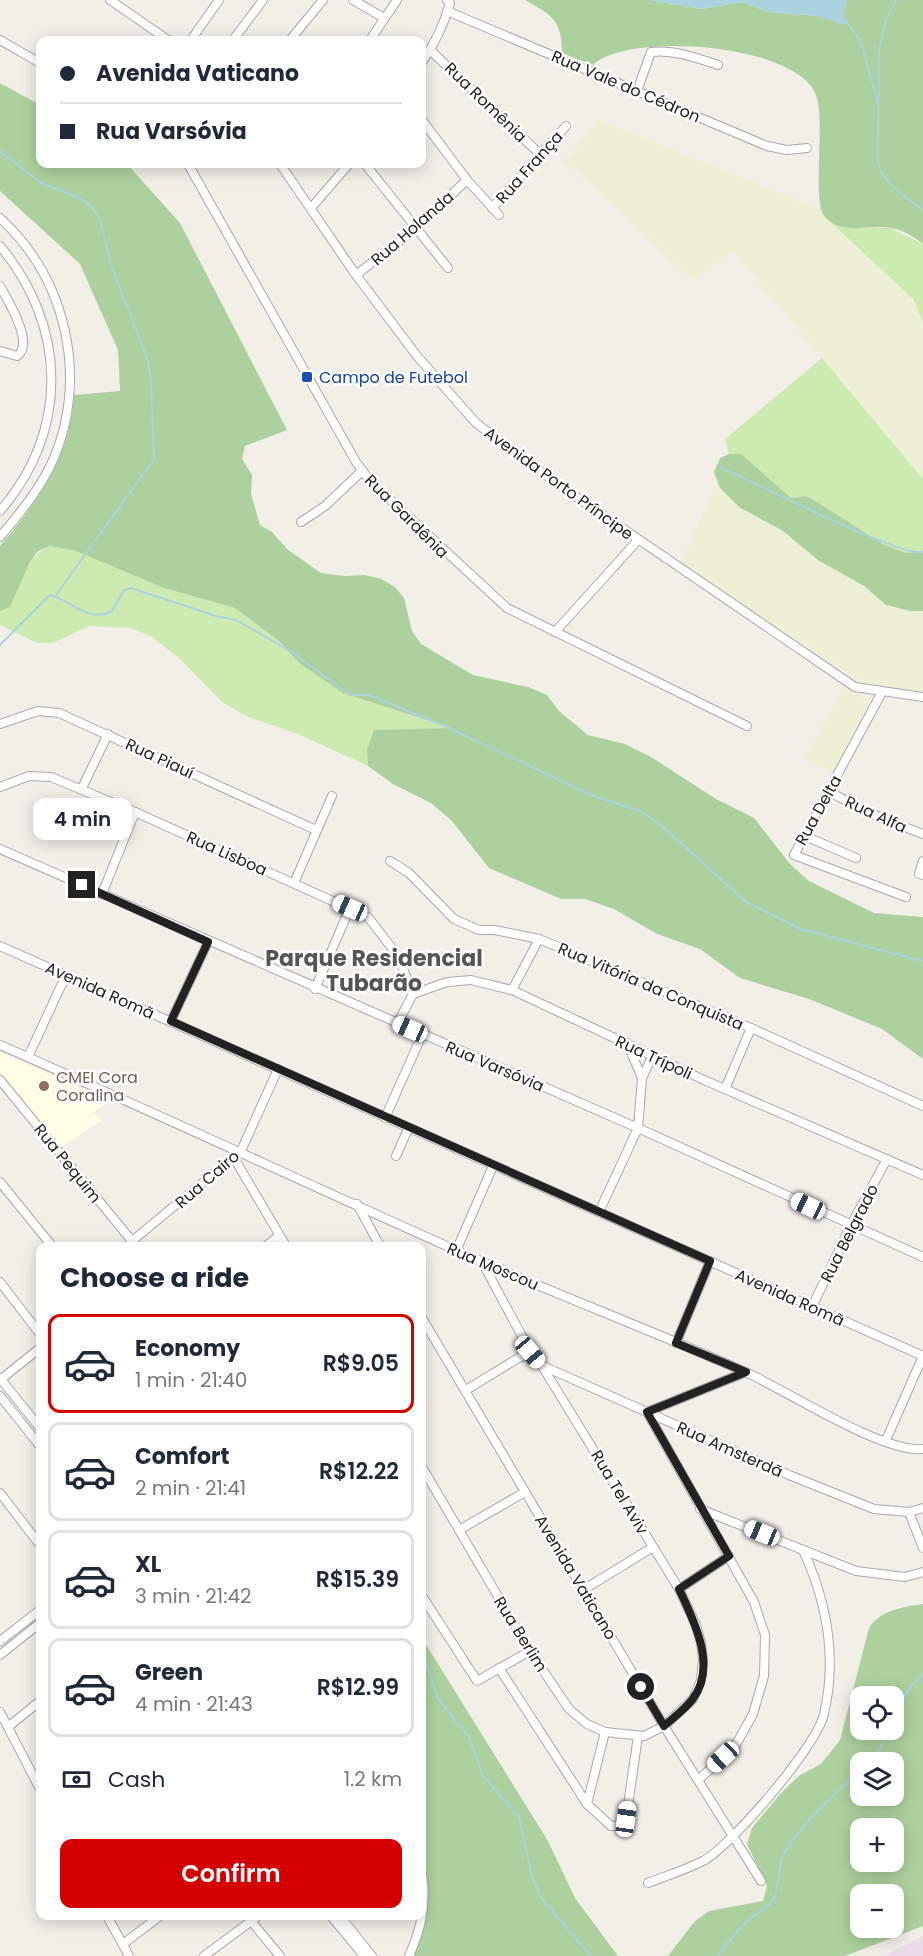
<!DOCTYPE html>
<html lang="en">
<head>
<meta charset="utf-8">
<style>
	:root { --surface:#fff; --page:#f2f2f3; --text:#1f2937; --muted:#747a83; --line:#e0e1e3; --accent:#d40000 }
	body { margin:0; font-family:Poppins,sans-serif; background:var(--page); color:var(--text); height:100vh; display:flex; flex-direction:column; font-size:22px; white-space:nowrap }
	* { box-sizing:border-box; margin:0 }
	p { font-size:20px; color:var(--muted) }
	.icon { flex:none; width:33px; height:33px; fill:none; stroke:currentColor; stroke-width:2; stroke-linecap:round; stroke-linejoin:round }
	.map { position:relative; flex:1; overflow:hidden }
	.drawer { position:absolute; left:36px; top:1242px; width:390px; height:678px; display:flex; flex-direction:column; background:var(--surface); border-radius:12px; box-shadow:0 3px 15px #0003 }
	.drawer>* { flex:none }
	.hud { position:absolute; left:36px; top:36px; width:390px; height:132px; border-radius:12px; box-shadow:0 3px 15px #0003; display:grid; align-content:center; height:132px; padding:0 24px; background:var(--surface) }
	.buttons { position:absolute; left:850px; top:1686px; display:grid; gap:12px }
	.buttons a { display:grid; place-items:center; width:54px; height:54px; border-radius:12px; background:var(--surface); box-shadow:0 3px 15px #0003; font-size:30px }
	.end { position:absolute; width:27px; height:27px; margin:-14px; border:8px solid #222; background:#fff; box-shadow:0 0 0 3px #fff }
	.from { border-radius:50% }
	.bubble { position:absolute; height:42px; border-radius:12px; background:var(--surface); box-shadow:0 3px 15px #0003; font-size:20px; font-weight:600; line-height:42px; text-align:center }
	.car { position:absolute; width:18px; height:36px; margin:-18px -9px; border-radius:8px; box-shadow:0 0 4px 2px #0007; background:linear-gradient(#fff 24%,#345 0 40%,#fff 0 76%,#345 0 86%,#fff 0) }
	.hud b { display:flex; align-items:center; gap:21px; height:57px; font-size:22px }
	.hud b+b { border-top:2px solid var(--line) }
	.hud i { width:15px; height:15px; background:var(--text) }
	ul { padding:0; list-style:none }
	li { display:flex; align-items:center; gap:18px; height:99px; margin:0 12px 9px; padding:0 12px; border:3px solid var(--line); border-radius:12px }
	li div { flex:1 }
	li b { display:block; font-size:22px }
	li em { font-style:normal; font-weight:600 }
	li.active { border-color:var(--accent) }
	li>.icon { width:54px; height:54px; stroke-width:1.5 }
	h2 { padding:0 24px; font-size:27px; line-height:72px }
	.pay { display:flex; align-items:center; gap:15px; height:66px; padding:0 24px; font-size:22px }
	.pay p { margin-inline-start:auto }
	.cta { display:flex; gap:12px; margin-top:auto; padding:12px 24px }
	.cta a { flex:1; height:69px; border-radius:12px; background:var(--accent); color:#fff; font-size:24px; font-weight:600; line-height:69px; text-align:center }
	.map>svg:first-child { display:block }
	.industrial { fill:#ebdbe8 }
	.education { fill:#ffffe5 }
	.farmland { fill:#eef0d5 }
	.grass { fill:#cdebb0 }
	.forest { fill:#add19e; fill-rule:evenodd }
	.water { fill:#aad3df }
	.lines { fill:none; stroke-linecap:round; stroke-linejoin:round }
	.stream { stroke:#aad3df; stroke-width:2 }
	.minor-casing { stroke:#a9a9a9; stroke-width:10 }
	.minor { stroke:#fff; stroke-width:8 }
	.route { stroke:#222; stroke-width:8 }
	.transit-dot { fill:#1a4fb4; stroke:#fff; stroke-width:2 }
	.education-dot { fill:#8d6e63; stroke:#fff; stroke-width:2 }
	.labels { text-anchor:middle; stroke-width:5; stroke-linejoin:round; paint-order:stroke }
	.street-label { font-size:16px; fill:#222; stroke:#fff }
	.transit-label { font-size:16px; fill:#164399; stroke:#fff; text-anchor:start }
	.education-label { font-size:16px; fill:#785e54; stroke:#fff; text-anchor:start }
	.district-label { font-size:22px; font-weight:bold; fill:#555; stroke:#fff }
</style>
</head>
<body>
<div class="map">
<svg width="923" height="1956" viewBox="0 0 923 1956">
	<rect width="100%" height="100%" fill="#f2efe9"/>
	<polygon class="industrial" points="923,1936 923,1956 883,1956"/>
	<polygon class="education" points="0,1052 109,1101 94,1112 101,1121 61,1147 0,1071"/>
	<g class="farmland">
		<polygon points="598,119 821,209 824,216 913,299 923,322 923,479 733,252 693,280 562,159 570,156"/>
		<polygon points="717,481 720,488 753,516 783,531 818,560 864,586 886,605 910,611 923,611 923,693 865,684 680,565"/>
		<polygon points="844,687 870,700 833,774 804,759"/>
	</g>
	<g class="grass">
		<polygon points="824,216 842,227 891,228 923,244 923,322 913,299"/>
		<polygon points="822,358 923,479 923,551 906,553 883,544 817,502 806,496 791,498 741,455 729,454 725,439"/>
		<path d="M50,546l23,4 91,38 71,20 43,32 22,23 43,30 110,36 -86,20 1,17 -70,-32 -50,-17 -26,-15 -42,-43 -28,-22 -22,-9 -40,-2 -37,17h-16l-37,-18v-14l10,-5c11,-21 17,-51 40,-60z"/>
	</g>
	<g class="forest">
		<path d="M525,0h125l51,9 41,-7 27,10 48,4 27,8v-14l4,-10h75v244c-8,-7 -22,-15 -32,-16 -22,-4 -49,8 -66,-11 -14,-15 1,-95 -9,-122 -18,-51 -188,-64 -223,-30l-31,-12c0,-33 -10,-38 -37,-53z"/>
		<path d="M0,83l40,22v59h87l53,59 107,207 -42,16 -3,13 10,16 -1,19 9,31 12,7 15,17 34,24 23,3 21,-1 16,4 14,8 9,11 8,33 9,13 52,31 55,12 19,8 12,16 29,24 37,9 26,13 65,42 38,19 36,46 19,17 65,32 49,4v142l-41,-30 -73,-30 -69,-21 -40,-29 -43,-15 -43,-25 -29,-10h-24l-72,-31 -37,-47 -21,-18 -38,-19 -25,-18 -1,-16 7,-20 77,-2 -108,-35 -44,-30 -21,-23 -43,-32 -71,-20 -91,-38 -23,-4 -12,5 -9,13 -19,43 -10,4v-65c39,-46 70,-89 74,-151l46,-4 -2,-41 -38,-86 -80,-73z"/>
		<polygon points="729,454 741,454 791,498 806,496 817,502 883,544 906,553 923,551 923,611 910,611 886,605 864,586 818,560 783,531 739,507 720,488 714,472 720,458"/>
		<path d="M923,1604v322l-78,30h-177l27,-35 14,-10 54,-10 4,-15 -20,-42 5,-16 29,-35 19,-18 21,-11 19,-24 29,-112c12,-18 33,-21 54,-24zM861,1696h33v34h-33zM861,1762h33v34h-33zM861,1828h33v34h-33zM861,1894h33v34h-33z"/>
		<polygon points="422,1638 548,1841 575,1898 618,1956 412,1956 427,1885 422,1849"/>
	</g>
	<polygon class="water" points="650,0 848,0 844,10 845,25 817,16 769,12 742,2 701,9"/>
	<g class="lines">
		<g class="stream">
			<path d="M896,0l-10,20 -7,29 -1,114c5,21 29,34 45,47"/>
			<polyline points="844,19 860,39 878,104"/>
			<polyline points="0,151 41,183 80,198 91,206 100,219 111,265 148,361 151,381 154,459 56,595"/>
			<path d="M721,467c32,15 178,90 202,85"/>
			<path d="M0,645l50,-50c22,5 37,29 62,16l12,-21 7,-2 85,28 20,4 56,32 58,43h19l78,32 144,68 51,17 21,15 82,74 55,28 123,32"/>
			<polyline points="422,1650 438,1699 469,1737 483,1776 519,1817 532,1877 541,1898 591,1956"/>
			<polyline points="894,1717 906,1693 923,1673"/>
			<polyline points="868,1762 880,1749 889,1730"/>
			<polyline points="717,1956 745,1923 772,1902 776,1893 782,1857 791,1842 811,1818 861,1769"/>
		</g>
		<defs>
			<g id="minor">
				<polyline points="110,0 168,40"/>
				<polyline points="353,0 384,18"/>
				<polyline points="447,11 767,146 787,150 807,148"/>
				<polyline points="0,40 40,63"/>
				<polyline points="191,40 219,0"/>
				<polyline points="233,40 263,0"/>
				<polyline points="290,40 323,0"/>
				<polyline points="370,40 397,0"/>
				<polyline points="430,50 541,155"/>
				<path d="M422,62c12,-17 22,-38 28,-59l-3,-3"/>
				<path d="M637,91l14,-39c22,-3 46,6 67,13"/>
				<polyline points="422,120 467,180 499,215"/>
				<polyline points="188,164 356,462 371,482 507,608 747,726"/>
				<polyline points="280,164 356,275 417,356 476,423 559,485 855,687 923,697"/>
				<polyline points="365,164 448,268"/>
				<polyline points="311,208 349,164"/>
				<polyline points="492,208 566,126"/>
				<path d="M0,218c66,61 88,156 54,240 -13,30 -34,55 -54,79"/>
				<path d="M0,246c67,80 70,185 0,265"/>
				<polyline points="356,275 416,228 467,180"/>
				<path d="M0,286c8,15 35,58 17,70l-17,-5"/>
				<polyline points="301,522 325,506 362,471"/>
				<polyline points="555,632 638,540"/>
				<polyline points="882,692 794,855 906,897"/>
				<polyline points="0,724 38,711 59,713 316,830"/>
				<polyline points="0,787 29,776 51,777 135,812 368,917 398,956 413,994"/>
				<polyline points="82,788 108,734"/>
				<polyline points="829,792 881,818 923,834"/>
				<polyline points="805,836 856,858"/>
				<polyline points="0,849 638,1128 923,1257"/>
				<polyline points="390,861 409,873 454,919 479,930 495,930 539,939 751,1028 923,1106"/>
				<polyline points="923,861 919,874 923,875"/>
				<polyline points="294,883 332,796"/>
				<polyline points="102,894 135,812"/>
				<polyline points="0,946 923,1356"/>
				<polyline points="315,989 350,908"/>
				<polyline points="512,990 539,939"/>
				<polyline points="171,1021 208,942"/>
				<polyline points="397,1024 413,994 447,982 471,980 512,990 704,1080 923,1175"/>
				<polyline points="627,1043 642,1078"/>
				<path d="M0,1045c154,67 305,138 458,206 94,42 191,78 285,120 42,18 138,82 180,78"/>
				<polyline points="28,1057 66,975"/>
				<polyline points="0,1080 136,1246"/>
				<polyline points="725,1089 751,1028"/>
				<polyline points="385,1118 422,1035"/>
				<polyline points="396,1156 408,1129"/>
				<polyline points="234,1158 286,1246"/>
				<polyline points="0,1182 52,1246"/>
				<polyline points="357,1204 380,1246"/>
				<polyline points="599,1212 638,1128 642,1078 653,1055"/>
				<polyline points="132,1241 241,1151 278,1069"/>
				<polyline points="266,1246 279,1236"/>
				<polyline points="456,1251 493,1166"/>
				<polyline points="0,1282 40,1334"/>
				<polyline points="812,1307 851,1225 887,1159"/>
				<polyline points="422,1318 664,1726 761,1881"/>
				<polyline points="676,1343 710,1261"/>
				<polyline points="543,1366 789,1475 874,1509 909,1512 923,1508"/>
				<polyline points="0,1378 40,1428"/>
				<polyline points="0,1380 40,1348"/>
				<polyline points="466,1390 530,1351"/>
				<polyline points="0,1396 40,1446"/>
				<polyline points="886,1440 923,1356"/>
				<polyline points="422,1467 530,1651 569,1709 587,1724 605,1732 644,1736 664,1726 693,1699 701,1680 703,1660 701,1643 696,1625 679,1589 542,1366 530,1351 482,1262"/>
				<polyline points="0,1493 40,1545"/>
				<polyline points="700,1509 856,1571 905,1577 923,1572"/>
				<polyline points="909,1512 923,1548"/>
				<polyline points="459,1530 525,1492"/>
				<polyline points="679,1589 729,1556"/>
				<polyline points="583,1590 653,1547"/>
				<polyline points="422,1596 477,1681 530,1651"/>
				<polyline points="0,1641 40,1610"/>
				<polyline points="0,1655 40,1623"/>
				<polyline points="499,1668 587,1804"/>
				<polyline points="0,1712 40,1789"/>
				<polyline points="8,1727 40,1701"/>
				<polyline points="605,1732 587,1804 611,1826 619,1826 626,1819 638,1736"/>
				<polyline points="698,1780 734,1748 753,1714 764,1676 765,1635 754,1602 647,1412 746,1372"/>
				<path d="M648,1883c18,-7 37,-13 55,-22 28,-15 114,-115 121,-147 13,-56 3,-112 -21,-164"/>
				<polyline points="107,1916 129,1956"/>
				<polyline points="331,1916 364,1956"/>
				<polyline points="340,1916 372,1956"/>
				<polyline points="251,1921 280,1956"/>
				<polyline points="123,1944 160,1916"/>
				<polyline points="204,1956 258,1916"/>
				<path d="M409,1956c12,-26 18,-54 13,-82"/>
			</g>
		</defs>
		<use href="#minor" class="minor-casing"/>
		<use href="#minor" class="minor"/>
	</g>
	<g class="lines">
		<path class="route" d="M82,885l126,57 -37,79 539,240 -34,82 70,29 -99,40 82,144 -50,33c15,32 39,78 13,111 -8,10 -19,18 -28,26l-23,-39"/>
	</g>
	<rect class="transit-dot" x="301" y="371" width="12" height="12" rx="3"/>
	<circle class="education-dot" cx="44" cy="1086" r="6"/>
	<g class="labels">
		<g class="street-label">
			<text transform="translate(626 86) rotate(23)" y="6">Rua Vale do Cédron</text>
			<text transform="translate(486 102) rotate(44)" y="6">Rua Romênia</text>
			<text transform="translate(529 167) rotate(-48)" y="6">Rua França</text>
			<text transform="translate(412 228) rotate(-41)" y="6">Rua Holanda</text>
			<text transform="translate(559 483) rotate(36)" y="6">Avenida Porto Príncipe</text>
			<text transform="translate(407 516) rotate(45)" y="6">Rua Gardênia</text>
			<text transform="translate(160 758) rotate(25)" y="6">Rua Piauí</text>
			<text transform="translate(818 810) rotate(-61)" y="6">Rua Delta</text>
			<text transform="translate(876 814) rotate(25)" y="6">Rua Alfa</text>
			<text transform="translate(227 853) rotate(24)" y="6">Rua Lisboa</text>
			<text transform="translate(651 986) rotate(23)" y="6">Rua Vitória da Conquista</text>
			<text transform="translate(100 990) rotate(24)" y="6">Avenida Romã</text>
			<text transform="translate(654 1057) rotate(25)" y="6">Rua Trípoli</text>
			<text transform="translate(495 1066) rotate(23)" y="6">Rua Varsóvia</text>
			<text transform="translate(68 1163) rotate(51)" y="6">Rua Pequim</text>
			<text transform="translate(207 1179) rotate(-41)" y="6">Rua Cairo</text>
			<text transform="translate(849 1233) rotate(-63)" y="6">Rua Belgrado</text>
			<text transform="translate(493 1266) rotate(23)" y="6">Rua Moscou</text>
			<text transform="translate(790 1297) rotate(24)" y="6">Avenida Romã</text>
			<text transform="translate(730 1449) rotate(24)" y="6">Rua Amsterdã</text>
			<text transform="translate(620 1492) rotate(59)" y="6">Rua Tel Aviv</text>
			<text transform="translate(576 1577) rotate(59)" y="6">Avenida Vaticano</text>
			<text transform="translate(521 1634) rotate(58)" y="6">Rua Berlim</text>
		</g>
		<g class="transit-label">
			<text x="319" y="383">Campo de Futebol</text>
		</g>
		<g class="education-label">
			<text x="56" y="1083">CMEI Cora<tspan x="56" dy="18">Coralina</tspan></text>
		</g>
		<g class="district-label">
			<text x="374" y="966">Parque Residencial<tspan x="374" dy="25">Tubarão</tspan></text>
		</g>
	</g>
</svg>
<div class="buttons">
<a><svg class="icon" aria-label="locate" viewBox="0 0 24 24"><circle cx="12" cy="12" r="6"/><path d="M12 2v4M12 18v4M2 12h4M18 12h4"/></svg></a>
<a><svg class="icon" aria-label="layers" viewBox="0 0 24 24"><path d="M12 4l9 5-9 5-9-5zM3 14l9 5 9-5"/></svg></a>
<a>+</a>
<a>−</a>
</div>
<i class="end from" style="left:641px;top:1687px"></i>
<i class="end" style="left:82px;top:885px"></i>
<div class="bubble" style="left:33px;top:798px;width:99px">4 min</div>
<i class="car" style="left:350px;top:908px;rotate:294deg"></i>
<i class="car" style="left:410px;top:1029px;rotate:294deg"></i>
<i class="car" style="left:808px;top:1206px;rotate:295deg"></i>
<i class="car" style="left:530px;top:1352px;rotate:140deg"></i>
<i class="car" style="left:762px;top:1533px;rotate:292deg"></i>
<i class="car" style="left:723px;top:1757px;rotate:227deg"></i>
<i class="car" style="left:626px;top:1819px;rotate:8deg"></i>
<div class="hud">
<b><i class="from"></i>Avenida Vaticano</b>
<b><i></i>Rua Varsóvia</b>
</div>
<section class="drawer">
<h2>Choose a ride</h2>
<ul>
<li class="active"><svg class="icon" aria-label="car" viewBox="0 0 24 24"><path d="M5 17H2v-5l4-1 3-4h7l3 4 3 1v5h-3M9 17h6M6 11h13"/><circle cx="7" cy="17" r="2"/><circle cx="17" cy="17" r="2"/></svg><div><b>Economy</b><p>1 min · 21:40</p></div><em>R$9.05</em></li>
<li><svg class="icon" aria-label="car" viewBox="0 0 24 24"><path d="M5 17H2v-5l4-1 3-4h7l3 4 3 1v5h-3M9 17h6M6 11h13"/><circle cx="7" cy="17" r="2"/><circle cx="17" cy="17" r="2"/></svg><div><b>Comfort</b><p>2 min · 21:41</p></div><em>R$12.22</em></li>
<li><svg class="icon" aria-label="car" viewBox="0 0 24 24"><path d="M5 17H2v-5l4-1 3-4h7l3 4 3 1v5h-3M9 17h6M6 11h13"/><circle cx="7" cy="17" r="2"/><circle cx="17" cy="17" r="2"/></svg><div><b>XL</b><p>3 min · 21:42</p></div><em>R$15.39</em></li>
<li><svg class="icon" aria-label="car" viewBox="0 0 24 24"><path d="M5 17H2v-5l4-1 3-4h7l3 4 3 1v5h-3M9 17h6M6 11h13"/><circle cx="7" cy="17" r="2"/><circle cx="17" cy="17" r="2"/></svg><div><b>Green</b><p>4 min · 21:43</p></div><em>R$12.99</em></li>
</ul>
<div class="pay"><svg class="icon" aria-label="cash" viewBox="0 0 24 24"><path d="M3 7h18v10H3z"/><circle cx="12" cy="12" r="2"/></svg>Cash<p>1.2 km</p></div>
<div class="cta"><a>Confirm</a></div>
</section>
</div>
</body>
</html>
